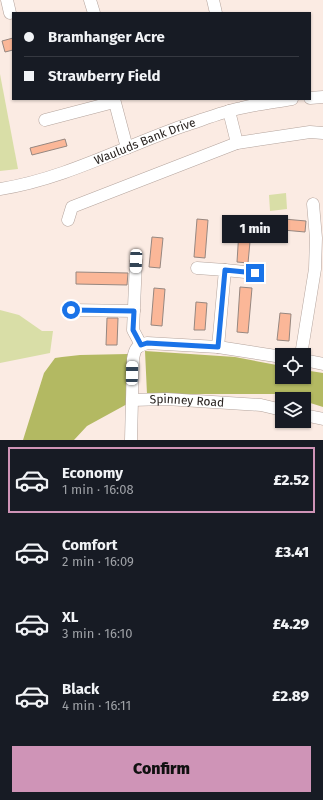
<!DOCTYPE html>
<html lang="en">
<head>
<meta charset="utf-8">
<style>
	:root { --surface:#171b24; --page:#20242c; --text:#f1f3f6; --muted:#9ea1a6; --line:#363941; --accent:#cf94b7 }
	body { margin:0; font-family:"Fira Sans",sans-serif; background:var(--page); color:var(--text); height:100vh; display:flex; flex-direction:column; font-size:15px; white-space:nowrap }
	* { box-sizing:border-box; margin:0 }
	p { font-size:13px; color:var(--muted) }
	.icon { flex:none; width:22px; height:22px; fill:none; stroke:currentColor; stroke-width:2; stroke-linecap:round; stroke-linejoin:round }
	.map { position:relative; height:440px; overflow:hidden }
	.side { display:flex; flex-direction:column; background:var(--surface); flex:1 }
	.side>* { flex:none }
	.banner { position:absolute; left:12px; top:12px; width:299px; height:88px; border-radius:0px; box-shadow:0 1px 3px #0004; display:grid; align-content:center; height:88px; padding:0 12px; background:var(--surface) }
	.fabs { position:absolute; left:275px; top:348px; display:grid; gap:8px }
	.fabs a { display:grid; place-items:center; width:36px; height:36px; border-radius:0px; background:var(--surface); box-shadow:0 1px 3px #0004; font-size:20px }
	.end { position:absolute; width:18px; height:18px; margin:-9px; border:5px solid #1a73e8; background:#fff; box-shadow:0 0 0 2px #fff }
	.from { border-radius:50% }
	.bubble { position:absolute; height:28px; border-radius:0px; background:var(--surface); box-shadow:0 1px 3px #0004; font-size:13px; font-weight:800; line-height:28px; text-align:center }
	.car { position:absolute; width:12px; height:24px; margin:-12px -6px; border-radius:5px; box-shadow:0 0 3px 1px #0007; background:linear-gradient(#fff 24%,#345 0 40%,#fff 0 76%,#345 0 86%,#fff 0) }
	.banner b { display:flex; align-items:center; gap:14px; height:38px; font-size:15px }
	.banner b+b { border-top:1px solid var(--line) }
	.banner i { width:10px; height:10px; background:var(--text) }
	ul { padding:7px 0 0; list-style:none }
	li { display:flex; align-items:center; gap:12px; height:66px; margin:0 8px 6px; padding:0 4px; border:2px solid transparent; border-radius:0px }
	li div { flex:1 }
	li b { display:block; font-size:15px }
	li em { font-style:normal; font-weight:800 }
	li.active { border-color:var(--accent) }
	li>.icon { width:36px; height:36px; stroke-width:1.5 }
	.cta { display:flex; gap:8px; margin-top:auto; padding:8px 12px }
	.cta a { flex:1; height:46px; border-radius:0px; background:var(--accent); color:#111; font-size:16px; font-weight:800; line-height:46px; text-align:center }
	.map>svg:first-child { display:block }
	.green { fill:#d9dea7 }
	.forest { fill:#b3b962 }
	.building { fill:#fbb798; stroke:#968780 }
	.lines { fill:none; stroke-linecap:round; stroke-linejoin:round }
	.minor-casing { stroke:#b4a49d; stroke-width:13 }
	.minor { stroke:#fff; stroke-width:12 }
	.route { stroke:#1a73e8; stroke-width:5 }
	.labels { text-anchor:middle; stroke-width:3.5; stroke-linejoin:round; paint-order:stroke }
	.street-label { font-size:12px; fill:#28221f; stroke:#fefbf9 }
</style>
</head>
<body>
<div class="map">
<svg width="323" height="440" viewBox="0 0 323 440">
	<rect width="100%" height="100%" fill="#fbebe3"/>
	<g class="green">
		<polygon points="0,74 18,169 0,171"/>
		<polygon points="286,193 287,209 270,211 269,195"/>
		<polygon points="0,310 19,315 42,331 53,331 50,353 0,363"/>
	</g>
	<g class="forest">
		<polygon points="145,351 235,357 282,366 282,377 304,377 304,370 323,373 323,407 304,401 304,399 297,399 281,394 147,394"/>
		<polygon points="128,354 129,403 87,426 74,440 23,440 44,373 55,358 62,357 80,355"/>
	</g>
	<g class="building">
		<polygon points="13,38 13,50 5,52 2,41"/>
		<polygon points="65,139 67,146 32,155 30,148"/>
		<polygon points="273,218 306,221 305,232 272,229"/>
		<polygon points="197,219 208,220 205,258 194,257"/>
		<polygon points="239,230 251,231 248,263 237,262"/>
		<polygon points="152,237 163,238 160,268 149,267"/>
		<polygon points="76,272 128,273 127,285 76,284"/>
		<polygon points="240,287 252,288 248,333 237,332"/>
		<polygon points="154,288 165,289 162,326 151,325"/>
		<polygon points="196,302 207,303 205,330 194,330"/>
		<polygon points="280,313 291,314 289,341 277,340"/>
		<polygon points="107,318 118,318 117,345 106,345"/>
	</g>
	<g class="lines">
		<defs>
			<g id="minor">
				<polyline points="7,0 10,13"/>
				<polyline points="90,0 94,13"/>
				<polyline points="213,0 216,13"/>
				<polyline points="310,98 323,97"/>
				<polyline points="114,99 127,148"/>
				<polyline points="229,111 237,143"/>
				<polyline points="45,120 114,102"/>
				<path id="s1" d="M0,189c64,-10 123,-42 183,-63 19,-6 39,-14 58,-18 17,-4 34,-6 51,-9"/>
				<polyline points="68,220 72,207 237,143 310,132 323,133"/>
				<polyline points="136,261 133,330 141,345"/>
				<polyline points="197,268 225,270 218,347"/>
				<polyline points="225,270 255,273"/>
				<polyline points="71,310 134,311"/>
				<polyline points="301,355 315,269 316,238 313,204"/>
				<polyline points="304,360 323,364"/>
				<path id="s2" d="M132,400l34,-1 95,6 21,5"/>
				<polyline points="304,415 323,419"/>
				<path d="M131,440l2,-81c2,-11 3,-12 14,-16l71,4 64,10"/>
			</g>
		</defs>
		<use href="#minor" class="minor-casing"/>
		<use href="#minor" class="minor"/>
	</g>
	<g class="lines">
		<polyline class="route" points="71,310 134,311 133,330 141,345 147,343 218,347 225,270 255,273"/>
	</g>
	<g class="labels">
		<g class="street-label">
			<text dy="4" stroke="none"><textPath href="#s1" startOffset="153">Wauluds Bank Drive</textPath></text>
			<text dy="4" stroke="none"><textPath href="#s2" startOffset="55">Spinney Road</textPath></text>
		</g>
	</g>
</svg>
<div class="fabs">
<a><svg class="icon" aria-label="locate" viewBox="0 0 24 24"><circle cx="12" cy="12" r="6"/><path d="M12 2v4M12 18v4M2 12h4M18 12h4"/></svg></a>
<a><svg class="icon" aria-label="layers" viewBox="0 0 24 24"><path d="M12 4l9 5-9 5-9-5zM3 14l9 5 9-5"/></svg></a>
</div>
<i class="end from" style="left:71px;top:310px"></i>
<i class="end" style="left:255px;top:273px"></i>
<div class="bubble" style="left:222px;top:215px;width:66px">1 min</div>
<i class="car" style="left:136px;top:261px;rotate:182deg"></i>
<i class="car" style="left:132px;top:373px;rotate:1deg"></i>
<div class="banner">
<b><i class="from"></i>Bramhanger Acre</b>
<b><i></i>Strawberry Field</b>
</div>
</div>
<section class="side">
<ul>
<li class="active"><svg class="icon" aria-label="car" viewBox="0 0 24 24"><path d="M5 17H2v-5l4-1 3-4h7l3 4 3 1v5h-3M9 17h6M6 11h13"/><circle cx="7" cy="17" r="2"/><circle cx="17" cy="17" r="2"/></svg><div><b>Economy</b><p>1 min · 16:08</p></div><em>£2.52</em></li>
<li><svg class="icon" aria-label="car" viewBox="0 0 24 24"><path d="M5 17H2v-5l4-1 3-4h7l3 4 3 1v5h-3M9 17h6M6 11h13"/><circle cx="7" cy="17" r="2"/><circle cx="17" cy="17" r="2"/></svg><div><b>Comfort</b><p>2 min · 16:09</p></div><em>£3.41</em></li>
<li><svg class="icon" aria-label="car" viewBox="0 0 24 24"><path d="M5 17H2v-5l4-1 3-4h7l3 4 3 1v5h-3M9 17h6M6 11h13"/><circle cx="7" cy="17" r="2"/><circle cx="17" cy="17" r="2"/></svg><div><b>XL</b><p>3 min · 16:10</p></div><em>£4.29</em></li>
<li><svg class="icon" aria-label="car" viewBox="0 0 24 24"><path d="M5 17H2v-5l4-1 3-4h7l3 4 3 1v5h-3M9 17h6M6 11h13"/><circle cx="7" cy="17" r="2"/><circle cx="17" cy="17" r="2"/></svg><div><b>Black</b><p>4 min · 16:11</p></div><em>£2.89</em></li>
</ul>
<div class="cta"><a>Confirm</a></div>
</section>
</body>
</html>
